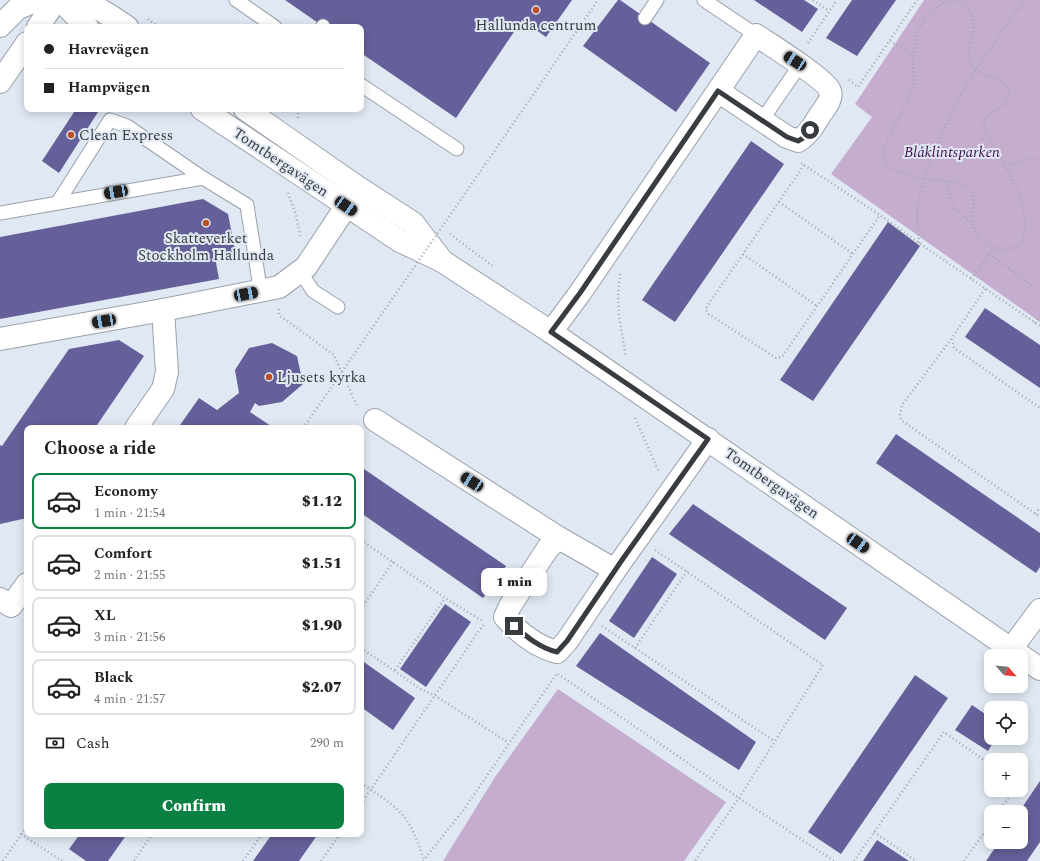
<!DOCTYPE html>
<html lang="en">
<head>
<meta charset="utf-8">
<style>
	:root { --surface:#fff; --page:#f2f2f2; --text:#222; --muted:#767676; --line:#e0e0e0; --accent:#0b8043 }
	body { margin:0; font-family:Spectral,serif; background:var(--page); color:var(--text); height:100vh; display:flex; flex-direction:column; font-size:15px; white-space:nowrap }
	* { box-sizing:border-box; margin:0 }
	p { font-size:13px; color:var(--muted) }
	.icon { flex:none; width:22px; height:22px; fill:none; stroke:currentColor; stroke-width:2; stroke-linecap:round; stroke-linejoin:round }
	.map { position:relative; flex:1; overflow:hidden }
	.side { position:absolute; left:24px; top:425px; width:340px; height:412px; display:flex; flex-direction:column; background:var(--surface); border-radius:8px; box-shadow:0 2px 10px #0003 }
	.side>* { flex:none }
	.guide { position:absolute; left:24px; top:24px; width:340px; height:88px; border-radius:8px; box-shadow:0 2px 10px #0003; display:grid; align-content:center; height:88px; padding:0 20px; background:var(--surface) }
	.needle { width:26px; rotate:117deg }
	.buttons { position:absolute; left:984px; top:649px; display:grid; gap:8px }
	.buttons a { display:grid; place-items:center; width:44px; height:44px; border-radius:8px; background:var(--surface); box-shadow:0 2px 10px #0003; font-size:20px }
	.end { position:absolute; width:18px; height:18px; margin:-9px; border:5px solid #383b3f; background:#fff; box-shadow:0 0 0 2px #fff }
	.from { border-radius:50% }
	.bubble { position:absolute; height:28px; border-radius:8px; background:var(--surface); box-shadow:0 2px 10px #0003; font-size:13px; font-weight:800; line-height:28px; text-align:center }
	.car { position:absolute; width:12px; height:24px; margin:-12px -6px; border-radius:5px; box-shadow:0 0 3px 1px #0007; background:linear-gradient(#222 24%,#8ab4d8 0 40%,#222 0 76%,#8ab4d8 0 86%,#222 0) }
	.guide b { display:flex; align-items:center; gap:14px; height:38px; font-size:15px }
	.guide b+b { border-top:1px solid var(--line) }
	.guide i { width:10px; height:10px; background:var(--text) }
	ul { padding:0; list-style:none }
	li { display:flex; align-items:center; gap:12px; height:56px; margin:0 8px 6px; padding:0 12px; border:2px solid var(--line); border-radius:8px }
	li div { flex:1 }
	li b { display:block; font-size:15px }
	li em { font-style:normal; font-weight:800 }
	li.on { border-color:var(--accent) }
	li>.icon { width:36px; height:36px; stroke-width:1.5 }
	h2 { padding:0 20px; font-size:18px; line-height:48px }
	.pay { display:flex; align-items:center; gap:10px; height:44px; padding:0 20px; font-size:15px }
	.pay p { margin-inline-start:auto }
	.cta { display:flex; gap:8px; margin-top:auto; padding:8px 20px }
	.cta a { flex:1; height:46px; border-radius:8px; background:var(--accent); color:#fff; font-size:16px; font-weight:800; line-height:46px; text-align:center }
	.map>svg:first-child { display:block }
	.green { fill:#c5add0 }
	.building { fill:#656099 }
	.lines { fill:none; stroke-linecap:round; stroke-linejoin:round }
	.lane-casing { stroke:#9aa1ab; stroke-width:15 }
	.street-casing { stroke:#9aa1ab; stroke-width:24 }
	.secondary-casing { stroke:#9aa1ab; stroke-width:24 }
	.path { stroke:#a2a9b1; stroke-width:2.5; stroke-dasharray:1 3; stroke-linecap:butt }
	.lane { stroke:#fff; stroke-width:13 }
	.street { stroke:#fff; stroke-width:22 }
	.secondary { stroke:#fff; stroke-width:22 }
	.path-bridge { stroke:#a2a9b1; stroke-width:2.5; stroke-dasharray:1 3; stroke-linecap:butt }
	.route { stroke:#383b3f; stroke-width:5 }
	.poi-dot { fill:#b95129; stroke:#e0e8f3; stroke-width:1.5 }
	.labels { text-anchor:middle; stroke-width:4; stroke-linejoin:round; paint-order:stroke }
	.poi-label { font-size:15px; fill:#383b3f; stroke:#e0e8f3 }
	.park-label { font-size:15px; font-style:italic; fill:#400e51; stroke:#e0e8f3 }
	.street-label { font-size:15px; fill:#383b3f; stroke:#e0e8f3 }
</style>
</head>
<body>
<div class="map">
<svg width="1040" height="861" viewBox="0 0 1040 861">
	<rect width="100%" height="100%" fill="#e0e8f3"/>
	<g class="green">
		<polygon points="924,0 1040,0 1040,322 831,174 872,117 855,104"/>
		<polygon points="558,689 726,802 684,861 443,861 495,777"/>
	</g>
	<g class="building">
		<polygon points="285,0 572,0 546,37 522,20 456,118 361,53 361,27 324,27"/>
		<polygon points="618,0 620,0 710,63 676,112 583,46"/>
		<polygon points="754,0 804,0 818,9 802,32"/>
		<polygon points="852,0 896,0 857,56 826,38"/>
		<polygon points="76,109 100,109 59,173 42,161"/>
		<polygon points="751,141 784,164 675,322 642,300"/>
		<polygon points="203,199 228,214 236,255 215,257 219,279 0,319 0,237"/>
		<polygon points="888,222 920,246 813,401 780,380"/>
		<polygon points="985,308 1040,345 1040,388 965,337"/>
		<polygon points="119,340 144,356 95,428 27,428 27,518 0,524 0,445 2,446 69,349"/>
		<polygon points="272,343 297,356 303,384 282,402 259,406 255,403 250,412 271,426 270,428 178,428 199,398 217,410 239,393 235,370 249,348"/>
		<polygon points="896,434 1040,533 1040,567 1036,573 876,463"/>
		<polygon points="361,467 506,566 483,598 361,513"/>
		<polygon points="693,504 847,608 825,640 669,534"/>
		<polygon points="652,557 677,574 634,638 609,621"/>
		<polygon points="445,604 471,622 426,687 400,669"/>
		<polygon points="600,633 756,742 739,770 576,666"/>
		<polygon points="361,660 415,698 393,730 361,707"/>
		<polygon points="915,675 948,698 841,854 808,832"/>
		<polygon points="972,705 991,718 991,738 996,738 988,751 955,730"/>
		<polygon points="1040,781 1040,842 1027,861 986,861 999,842 1021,842 1021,812 1019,812"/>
		<polygon points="80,834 127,834 108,861 86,861 69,849"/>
		<polygon points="272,834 318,834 299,861 253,861"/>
		<polygon points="877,840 909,861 863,861"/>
	</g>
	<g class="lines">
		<defs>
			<g id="lane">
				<polyline points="236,0 275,27"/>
				<polyline points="704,0 756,35"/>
				<polyline points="645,18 657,0"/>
				<polyline points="323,27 323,26"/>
				<polyline points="361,85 457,149"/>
				<polyline points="762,120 800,65"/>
				<path d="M58,202l52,-82 17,6 76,52 44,27c4,29 10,57 13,86"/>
				<polyline points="0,213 203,178"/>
				<polyline points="300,271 313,291 338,307"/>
			</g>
			<g id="street">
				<path d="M551,332l29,-39 138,-202 69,46 11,4c10,-6 16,-16 22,-26 4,-6 13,-16 10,-24 -4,-12 -61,-47 -74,-56l-38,56"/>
				<polyline points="0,339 163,310 279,287 306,267 357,190"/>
				<polyline points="375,420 559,538"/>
				<polyline points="136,428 163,389 167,372 163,310"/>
				<path d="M615,570l-56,-32 -11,10 -38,58 -5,11c14,16 32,30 52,35l10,-11 48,-71 93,-131"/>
				<polyline points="0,599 11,606 27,584"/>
				<polyline points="1011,649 1040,610"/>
			</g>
			<g id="secondary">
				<polyline points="63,0 68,8 87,27"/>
				<path d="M76,0c19,5 35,16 51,27"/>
				<polyline points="0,26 18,8 38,0"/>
				<polyline points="38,27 56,0"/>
				<polyline points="0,82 27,43"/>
				<polyline points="202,109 400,241 442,261 551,332 1040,669"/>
				<polyline points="245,109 359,188 413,223 440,258"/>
			</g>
		</defs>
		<use href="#lane" class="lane-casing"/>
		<use href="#street" class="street-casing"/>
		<use href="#secondary" class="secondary-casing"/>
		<g class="path">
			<polyline points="813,0 829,11"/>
			<path d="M954,0c7,3 13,7 17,13 9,20 -7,35 0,51 5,14 39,11 38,31 -2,16 -33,15 -23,41 19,23 54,87 32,110 -10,5 -23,4 -32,-2 -27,-16 -3,-47 -17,-56 -21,-15 -102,-1 -82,-47l27,-54 -1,-31 4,-24 4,-7 9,-13 16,-11z"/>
			<polyline points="148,19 159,27"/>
			<polyline points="890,41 913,56"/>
			<polyline points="808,43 837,0"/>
			<polyline points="849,80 858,87 917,0"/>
			<polyline points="535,92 598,0"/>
			<polyline points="298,109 298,120"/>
			<polyline points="801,163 880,215 919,243 1040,326"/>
			<polyline points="804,165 706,308 707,313 776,358 782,357 880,215"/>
			<path d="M1009,165c11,-5 19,-8 31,-4"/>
			<path d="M946,182c6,22 6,27 26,40"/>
			<polyline points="288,193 296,215 300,236"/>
			<polyline points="779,202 853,254"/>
			<polyline points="450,234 494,267"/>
			<polyline points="919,243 917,217 918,205 924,178 933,154 955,106 969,80 1024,0"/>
			<polyline points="743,254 817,306"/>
			<polyline points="989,254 1040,291"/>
			<polyline points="620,274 618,297 619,316 626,357"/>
			<polyline points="971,279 993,248"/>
			<polyline points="985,289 952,338 902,405 900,415 901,420 1040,517"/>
			<polyline points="279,309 279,315 334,355 358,408"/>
			<polyline points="1035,323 1040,316"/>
			<polyline points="952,339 954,348 1040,408"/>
			<polyline points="635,418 659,472"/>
			<polyline points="303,428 317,408"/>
			<polyline points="1036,514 1040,507"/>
			<polyline points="361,540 445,598 484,622"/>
			<polyline points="655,550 823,665 739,798 695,861"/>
			<polyline points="361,609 393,562"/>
			<polyline points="602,626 774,741"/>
			<polyline points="361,648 422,690 434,695 509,743"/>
			<polyline points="635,648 687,571"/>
			<polyline points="395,670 445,598"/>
			<polyline points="558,674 739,798 834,861"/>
			<path d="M361,783c14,10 28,18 40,30 12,13 18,32 23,48"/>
			<polyline points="361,804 478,632 485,623"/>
			<polyline points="999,812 1014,790"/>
			<polyline points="874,832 916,861"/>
			<polyline points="21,834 62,861"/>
			<polyline points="3,861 27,826"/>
			<polyline points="134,861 152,834"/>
			<polyline points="243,861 262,834"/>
			<polyline points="321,861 340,834"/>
			<polyline points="423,861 465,808 557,673"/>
			<polyline points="854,861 944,732 991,765"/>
			<polyline points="964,861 991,823"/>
		</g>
		<use href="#lane" class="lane"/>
		<use href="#street" class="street"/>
		<use href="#secondary" class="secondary"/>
		<polyline class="path-bridge" points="317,408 535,92"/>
	</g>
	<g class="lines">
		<path class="route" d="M514,626c13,11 26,22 43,26l10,-11 55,-81 86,-121 -157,-107 29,-39 138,-202 69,46 11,4 7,-4 5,-7"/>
	</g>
	<g class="poi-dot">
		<circle cx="536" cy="10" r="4"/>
		<circle cx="71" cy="135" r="4"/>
		<circle cx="206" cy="223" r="4"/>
		<circle cx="269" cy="377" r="4"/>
	</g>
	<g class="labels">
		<g class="poi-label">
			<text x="536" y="30">Hallunda centrum</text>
			<text x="79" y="140" text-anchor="start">Clean Express</text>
			<text x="206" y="243">Skatteverket<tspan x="206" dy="17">Stockholm Hallunda</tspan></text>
			<text x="277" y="382" text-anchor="start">Ljusets kyrka</text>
		</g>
		<g class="park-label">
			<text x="952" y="157">Blåklintsparken</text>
		</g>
		<g class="street-label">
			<text transform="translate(281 162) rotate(34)" y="5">Tomtbergavägen</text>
			<text transform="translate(772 483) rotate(35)" y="5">Tomtbergavägen</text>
		</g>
	</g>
</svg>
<div class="buttons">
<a><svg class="needle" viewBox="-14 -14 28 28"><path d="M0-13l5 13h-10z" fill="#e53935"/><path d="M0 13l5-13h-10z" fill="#767676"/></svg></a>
<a><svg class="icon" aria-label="locate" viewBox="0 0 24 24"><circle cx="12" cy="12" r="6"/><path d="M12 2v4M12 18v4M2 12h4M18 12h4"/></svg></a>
<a>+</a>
<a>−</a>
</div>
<i class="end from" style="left:810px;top:130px"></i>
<i class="end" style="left:514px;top:626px"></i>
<div class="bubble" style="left:481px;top:568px;width:66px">1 min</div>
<i class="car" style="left:795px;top:61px;rotate:303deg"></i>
<i class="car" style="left:116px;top:192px;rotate:260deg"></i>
<i class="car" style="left:346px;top:206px;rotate:124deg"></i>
<i class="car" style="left:246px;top:294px;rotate:79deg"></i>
<i class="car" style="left:104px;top:321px;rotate:260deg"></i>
<i class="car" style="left:472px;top:482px;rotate:303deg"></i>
<i class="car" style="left:858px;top:543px;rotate:125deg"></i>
<div class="guide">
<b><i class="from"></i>Havrevägen</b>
<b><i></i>Hampvägen</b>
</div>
<section class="side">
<h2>Choose a ride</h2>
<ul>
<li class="on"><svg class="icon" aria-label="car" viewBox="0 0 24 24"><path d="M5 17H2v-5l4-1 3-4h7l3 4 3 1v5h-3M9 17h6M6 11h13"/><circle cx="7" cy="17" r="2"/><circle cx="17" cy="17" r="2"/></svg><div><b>Economy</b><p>1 min · 21:54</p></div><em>$1.12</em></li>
<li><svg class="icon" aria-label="car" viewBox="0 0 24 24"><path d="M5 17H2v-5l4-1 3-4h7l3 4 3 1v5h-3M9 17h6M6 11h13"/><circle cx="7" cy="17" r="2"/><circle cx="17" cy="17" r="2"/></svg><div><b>Comfort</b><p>2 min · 21:55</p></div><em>$1.51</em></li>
<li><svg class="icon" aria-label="car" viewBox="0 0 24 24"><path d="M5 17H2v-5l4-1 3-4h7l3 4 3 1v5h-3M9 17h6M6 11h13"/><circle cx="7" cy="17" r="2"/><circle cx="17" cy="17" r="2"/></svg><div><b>XL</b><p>3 min · 21:56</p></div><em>$1.90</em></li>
<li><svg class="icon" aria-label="car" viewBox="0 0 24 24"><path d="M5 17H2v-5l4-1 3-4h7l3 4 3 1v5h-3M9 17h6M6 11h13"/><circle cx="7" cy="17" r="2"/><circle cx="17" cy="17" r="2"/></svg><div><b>Black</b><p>4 min · 21:57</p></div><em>$2.07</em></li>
</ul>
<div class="pay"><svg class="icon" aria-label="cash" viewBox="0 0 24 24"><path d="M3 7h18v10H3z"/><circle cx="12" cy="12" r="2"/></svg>Cash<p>290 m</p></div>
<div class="cta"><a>Confirm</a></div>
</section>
</div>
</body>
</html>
